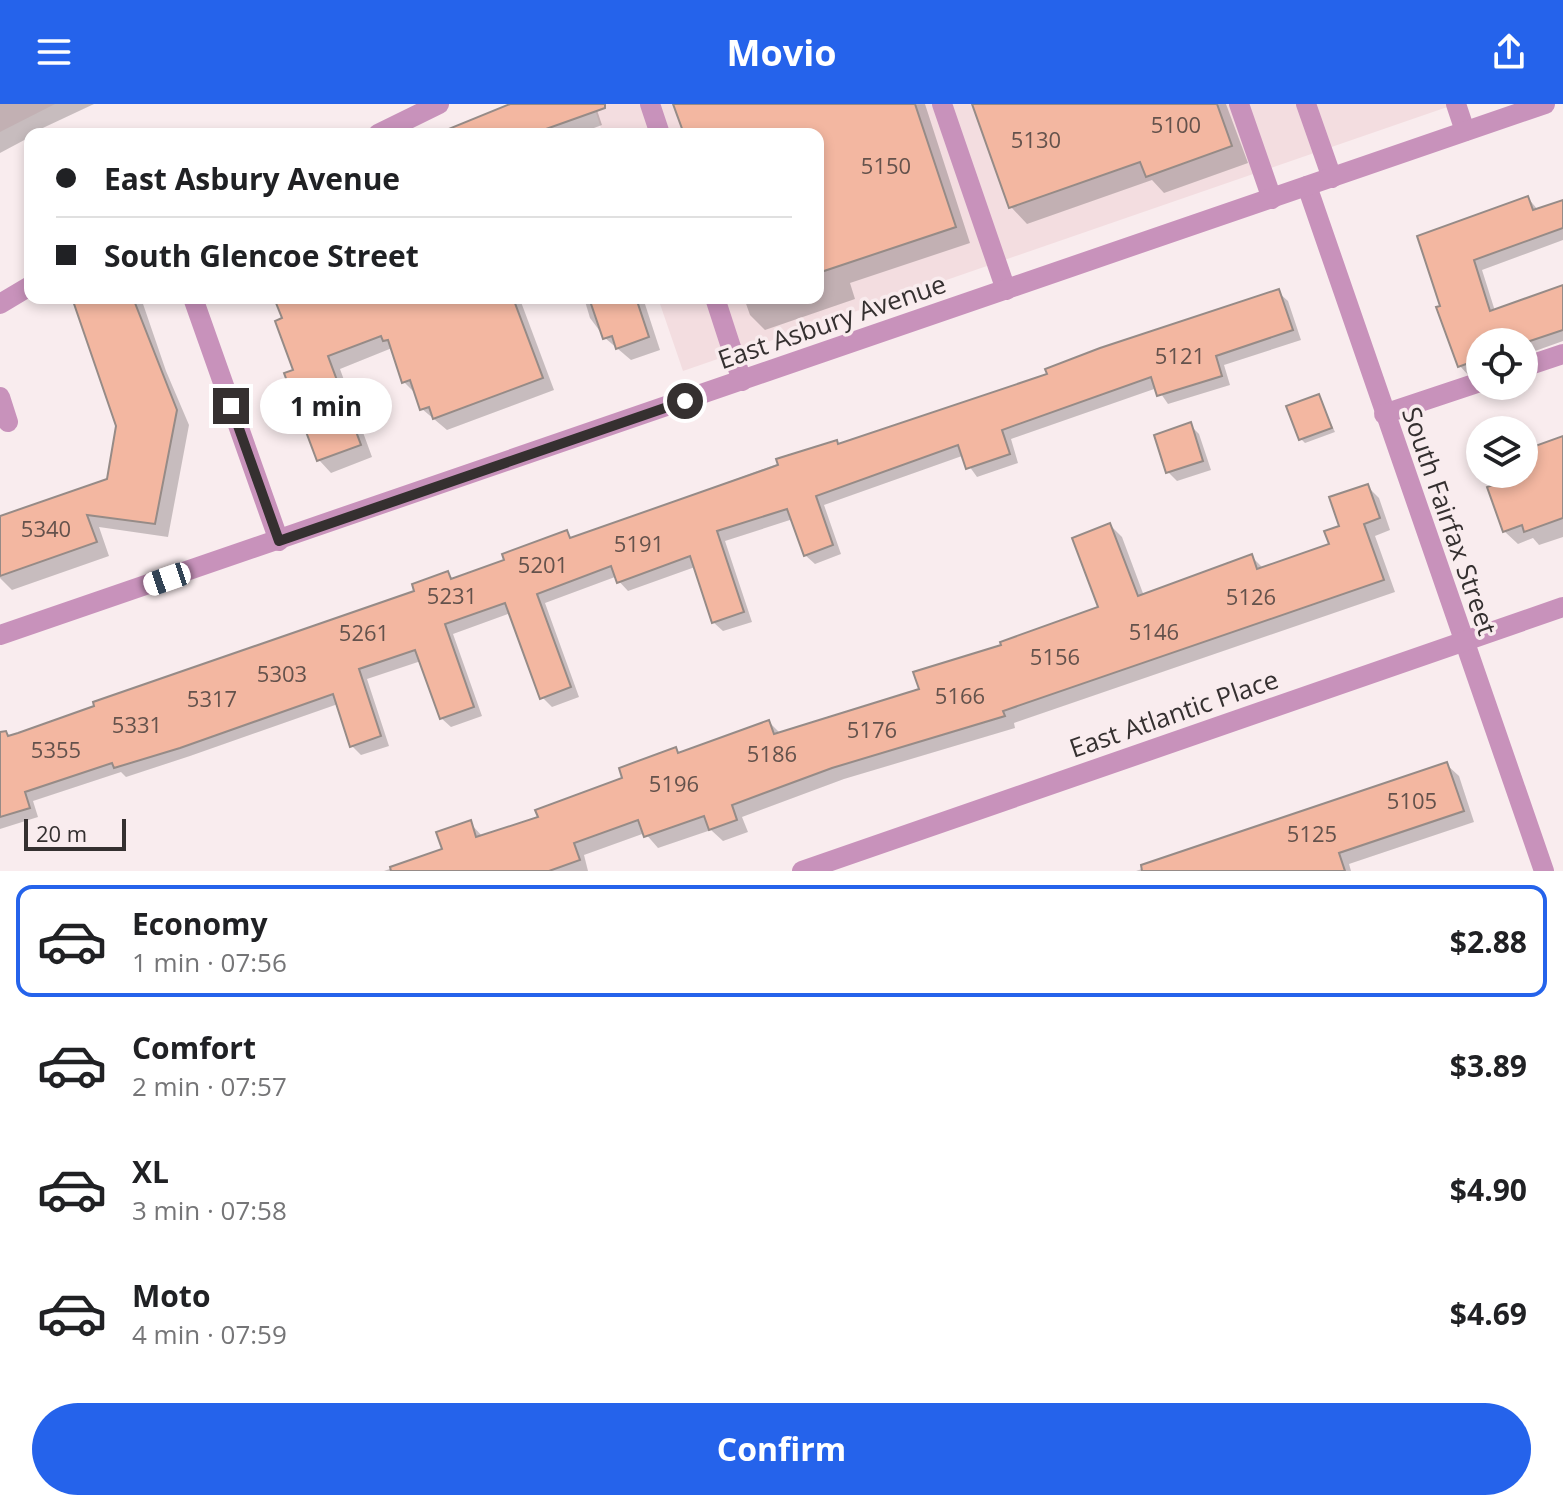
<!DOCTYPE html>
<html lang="en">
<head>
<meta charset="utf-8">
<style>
	:root { --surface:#fff; --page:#f2f2f2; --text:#202124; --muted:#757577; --line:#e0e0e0; --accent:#2563eb }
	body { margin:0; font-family:"Open Sans",sans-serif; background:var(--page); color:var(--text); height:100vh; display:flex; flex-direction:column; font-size:30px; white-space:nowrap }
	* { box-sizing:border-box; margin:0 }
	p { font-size:26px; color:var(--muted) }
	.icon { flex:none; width:44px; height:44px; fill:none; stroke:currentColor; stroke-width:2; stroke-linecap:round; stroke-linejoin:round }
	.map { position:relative; height:767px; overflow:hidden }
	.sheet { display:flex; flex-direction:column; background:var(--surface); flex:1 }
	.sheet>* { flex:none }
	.banner { position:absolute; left:24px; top:24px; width:800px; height:176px; border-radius:16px; box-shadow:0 4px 12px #0003; display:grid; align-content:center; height:176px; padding:0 32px; background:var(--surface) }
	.tools { position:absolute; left:1466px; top:224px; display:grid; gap:16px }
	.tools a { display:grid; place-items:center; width:72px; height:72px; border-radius:50%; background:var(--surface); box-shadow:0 4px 12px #0003; font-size:40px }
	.scale { position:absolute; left:24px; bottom:20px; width:102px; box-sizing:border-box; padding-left:8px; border:4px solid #353030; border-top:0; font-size:22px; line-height:28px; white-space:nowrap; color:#353030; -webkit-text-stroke:6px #f9ecee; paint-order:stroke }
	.end { position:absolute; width:36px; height:36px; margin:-18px; border:10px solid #353030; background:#fff; box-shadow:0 0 0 4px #fff }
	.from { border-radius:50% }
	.bubble { position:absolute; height:56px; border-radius:28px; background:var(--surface); box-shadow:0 4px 12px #0003; font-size:26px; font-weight:700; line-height:56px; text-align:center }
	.car { position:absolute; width:24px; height:48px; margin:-24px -12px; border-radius:10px; box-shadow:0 0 6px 2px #0007; background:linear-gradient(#fff 24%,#345 0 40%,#fff 0 76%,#345 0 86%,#fff 0) }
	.banner b { display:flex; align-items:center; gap:28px; height:76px; font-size:30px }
	.banner b+b { border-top:2px solid var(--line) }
	.banner i { width:20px; height:20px; background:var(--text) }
	ul { padding:14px 0 0; list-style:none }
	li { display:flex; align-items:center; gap:24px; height:112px; margin:0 16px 12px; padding:0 16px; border:4px solid transparent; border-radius:16px }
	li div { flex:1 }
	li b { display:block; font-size:30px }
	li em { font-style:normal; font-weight:700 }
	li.on { border-color:var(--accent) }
	li>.icon { width:72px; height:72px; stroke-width:1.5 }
	.button { display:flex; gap:16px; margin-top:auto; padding:16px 32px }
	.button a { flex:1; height:92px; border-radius:48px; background:var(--accent); color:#fff; font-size:32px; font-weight:700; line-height:92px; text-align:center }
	header { display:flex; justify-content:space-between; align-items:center; height:104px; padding:0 32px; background:var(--accent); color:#fff; font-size:36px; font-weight:700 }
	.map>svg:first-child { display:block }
	.built { fill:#f3dde0 }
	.shadow { fill:#0003 }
	.building { fill:#f3b7a1; stroke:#968b87; stroke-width:2 }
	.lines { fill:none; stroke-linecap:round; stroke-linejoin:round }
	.minor { stroke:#c892bb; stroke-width:20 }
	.route { stroke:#353030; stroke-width:10 }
	.labels { text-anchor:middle; stroke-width:7; stroke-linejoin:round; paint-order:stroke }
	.number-label { font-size:22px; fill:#64524c }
	.street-label { font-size:26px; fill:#353030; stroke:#f9ecee }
</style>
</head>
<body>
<header><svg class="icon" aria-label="menu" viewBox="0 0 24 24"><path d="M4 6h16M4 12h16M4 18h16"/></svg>Movio<svg class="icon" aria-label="share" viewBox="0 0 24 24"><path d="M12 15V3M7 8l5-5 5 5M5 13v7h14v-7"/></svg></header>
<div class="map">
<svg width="1563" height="767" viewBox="0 0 1563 767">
	<rect width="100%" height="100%" fill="#f9ecee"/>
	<g class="built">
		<polygon points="0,0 55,0 0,28"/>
		<polygon points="593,0 1456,0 683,267 658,194 818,194 818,30 603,30"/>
	</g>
	<g class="shadow">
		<polygon points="0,0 94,0 30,30 30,33 0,49"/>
		<polygon points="519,0 595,0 602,21 578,30 440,30"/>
		<polygon points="675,0 925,0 970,139 850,179 855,195 765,226 750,211 744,194 818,194 818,30 686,30"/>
		<polygon points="974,0 1226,0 1248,59 1164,89 1152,76 1027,120 1011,103"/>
		<polygon points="1528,94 1538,106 1563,98 1563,136 1482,166 1495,207 1563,183 1563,237 1524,251 1524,238 1480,238 1480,268 1469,272 1460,262 1439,204 1442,203 1420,133"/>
		<polygon points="1278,188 1288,197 1301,236 1224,261 1230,281 1168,300 1157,284 1011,335 1018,359 977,373 962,352 824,401 841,450 815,460 805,451 793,415 725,437 752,518 723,527 713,518 695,463 628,487 615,473 545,499 579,593 552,603 542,593 511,509 453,530 482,612 451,623 441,614 421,557 367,575 389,642 361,651 352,642 338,600 190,652 126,673 121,668 33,697 38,713 0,725 0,635 417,488 448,469 454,476 507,457 566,428 573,435 837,338 840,342 1050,271"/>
		<polygon points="74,194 141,194 166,267 189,321 168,433 99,423 109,452 12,486 0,474 0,414 109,376 118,322"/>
		<polygon points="276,194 532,194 521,198 554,286 447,326 422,305 417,291 404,278 392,244 340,265 372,353 331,369 319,356"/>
		<polygon points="584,194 643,194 660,246 631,256 605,234 590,214"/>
		<polygon points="1318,292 1335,328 1305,339 1301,335"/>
		<polygon points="1190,321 1199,330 1211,366 1177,377 1168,368"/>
		<polygon points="1563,334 1563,433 1539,441 1533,434 1518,440 1504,427 1516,370 1524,370 1524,348"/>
		<polygon points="1367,382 1379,394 1390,426 1375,432 1395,488 1014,619 1015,624 844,675 742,713 748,728 723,737 711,726 658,744 645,729 584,751 588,767 384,767 444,746 470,719 483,733 540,715 625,675 676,645 681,650 769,618 781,630 921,587 1003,542 1101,504 1110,421 1122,433 1144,492 1252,453 1264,465 1331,441"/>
		<polygon points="1447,661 1459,672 1474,718 1349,760 1351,767 1136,767"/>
	</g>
	<g class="building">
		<polygon points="510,0 605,0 605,4 532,30 447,30 446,26"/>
		<polygon points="673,0 915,0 956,123 818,169 818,30 684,30"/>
		<polygon points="972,0 1217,0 1232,42 1146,73 1140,58 1009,104"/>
		<polygon points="1528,92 1533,106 1563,96 1563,124 1474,156 1490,207 1563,181 1563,226 1527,238 1480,238 1480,255 1458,263 1436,203 1440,202 1417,132"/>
		<polygon points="1279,185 1293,226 1216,252 1222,272 1157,292 1151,273 1002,326 1010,350 966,365 958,341 816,392 833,441 804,452 787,405 717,427 744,508 712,519 690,452 617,479 611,462 537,490 571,583 540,595 505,499 445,520 474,603 440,615 415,546 359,565 381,632 350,643 333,590 180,644 114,664 112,659 25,688 30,704 0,713 0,628 6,627 8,632 18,629 94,602 93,598 414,487 412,480 448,467 451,475 504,456 502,450 567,426 570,434 778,361 776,355 837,336 838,340 1047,270 1045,265 1100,244"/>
		<polygon points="72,194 133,194 177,306 155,420 87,411 97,438 0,472 0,412 107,375 116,322"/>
		<polygon points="274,194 513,194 543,274 433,315 429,303 420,306 410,276 402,279 388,236 383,237 381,232 328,252 361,341 317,357 284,269 293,266 275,217 282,214"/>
		<polygon points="589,194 636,194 649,233 616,245 612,232 603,235"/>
		<polygon points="1319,290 1332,324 1299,336 1286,302"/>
		<polygon points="1191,318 1203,357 1166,369 1154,331"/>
		<polygon points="1563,332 1563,414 1524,428 1522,421 1503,428 1487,383 1524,370 1524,346"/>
		<polygon points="1368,380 1380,414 1364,420 1384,476 1003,607 1005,612 832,664 732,701 737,716 709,726 704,712 644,733 638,716 574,739 580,756 549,767 391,767 390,763 442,745 436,728 471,716 476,733 538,713 535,706 622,674 619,664 676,643 678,649 769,616 774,630 919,585 913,568 1001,541 1000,538 1098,503 1072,434 1110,419 1138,492 1252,450 1257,465 1329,440 1324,427 1339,422 1329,393"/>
		<polygon points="1447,658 1464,707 1339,749 1345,767 1142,767 1141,761"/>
	</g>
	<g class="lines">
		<g class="minor">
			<polyline points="650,0 660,30"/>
			<polyline points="942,0 1006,186"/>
			<polyline points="1239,0 1272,95"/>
			<polyline points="1306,0 1332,74"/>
			<polyline points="1456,0 1465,27"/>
			<polyline points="378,30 439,0"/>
			<polyline points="1307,82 1544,767"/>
			<polyline points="193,194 279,437"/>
			<polyline points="715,194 742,277"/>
			<polyline points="0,200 30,182"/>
			<polyline points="1524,263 1563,250"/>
			<polyline points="0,293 8,318"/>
			<polyline points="1384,310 1480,278"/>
			<polyline points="0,531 1545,0"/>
			<polyline points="802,767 1563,503"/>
		</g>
	</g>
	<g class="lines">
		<polyline class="route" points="231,302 279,437 685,297"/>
	</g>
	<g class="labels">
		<g class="number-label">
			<text x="1176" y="29">5100</text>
			<text x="1036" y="44">5130</text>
			<text x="886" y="70">5150</text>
			<text x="1180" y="260">5121</text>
			<text x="46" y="433">5340</text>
			<text x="639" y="448">5191</text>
			<text x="543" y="469">5201</text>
			<text x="452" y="500">5231</text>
			<text x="1251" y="501">5126</text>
			<text x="1154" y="536">5146</text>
			<text x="364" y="537">5261</text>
			<text x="1055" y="561">5156</text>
			<text x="282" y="578">5303</text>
			<text x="960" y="600">5166</text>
			<text x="212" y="603">5317</text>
			<text x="137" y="629">5331</text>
			<text x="872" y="634">5176</text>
			<text x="56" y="654">5355</text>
			<text x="772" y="658">5186</text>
			<text x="674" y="688">5196</text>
			<text x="1412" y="705">5105</text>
			<text x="1312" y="738">5125</text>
		</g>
		<g class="street-label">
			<text transform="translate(832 218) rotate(-19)" y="9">East Asbury Avenue</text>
			<text transform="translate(1449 417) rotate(71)" y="9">South Fairfax Street</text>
			<text transform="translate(1174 610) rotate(-19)" y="9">East Atlantic Place</text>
		</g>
	</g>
</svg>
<div class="tools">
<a><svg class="icon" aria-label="locate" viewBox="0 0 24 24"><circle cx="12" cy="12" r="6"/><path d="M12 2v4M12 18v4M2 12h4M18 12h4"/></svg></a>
<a><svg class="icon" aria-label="layers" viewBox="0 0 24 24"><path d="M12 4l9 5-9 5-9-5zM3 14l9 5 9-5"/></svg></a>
</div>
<div class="scale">20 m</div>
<i class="end from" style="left:685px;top:297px"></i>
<i class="end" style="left:231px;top:302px"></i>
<div class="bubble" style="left:260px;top:274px;width:132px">1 min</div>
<i class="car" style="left:167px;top:475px;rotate:251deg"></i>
<div class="banner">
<b><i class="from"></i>East Asbury Avenue</b>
<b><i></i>South Glencoe Street</b>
</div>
</div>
<section class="sheet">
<ul>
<li class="on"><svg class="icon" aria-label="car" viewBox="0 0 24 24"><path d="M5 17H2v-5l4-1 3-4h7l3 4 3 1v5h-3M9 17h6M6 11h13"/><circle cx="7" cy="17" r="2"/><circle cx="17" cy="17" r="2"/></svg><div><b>Economy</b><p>1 min · 07:56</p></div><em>$2.88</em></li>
<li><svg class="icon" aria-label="car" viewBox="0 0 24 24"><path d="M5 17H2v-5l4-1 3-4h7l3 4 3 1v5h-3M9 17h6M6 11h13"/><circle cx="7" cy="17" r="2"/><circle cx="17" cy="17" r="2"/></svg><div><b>Comfort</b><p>2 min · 07:57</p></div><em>$3.89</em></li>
<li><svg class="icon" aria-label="car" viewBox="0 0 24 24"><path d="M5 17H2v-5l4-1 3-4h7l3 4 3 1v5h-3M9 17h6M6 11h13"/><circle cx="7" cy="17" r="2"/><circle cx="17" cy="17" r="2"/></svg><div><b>XL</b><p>3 min · 07:58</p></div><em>$4.90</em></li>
<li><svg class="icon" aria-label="car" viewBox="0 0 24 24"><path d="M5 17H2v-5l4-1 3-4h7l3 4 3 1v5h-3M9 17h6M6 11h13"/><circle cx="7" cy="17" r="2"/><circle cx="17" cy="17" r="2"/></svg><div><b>Moto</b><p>4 min · 07:59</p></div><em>$4.69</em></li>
</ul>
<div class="button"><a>Confirm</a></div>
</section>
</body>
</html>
